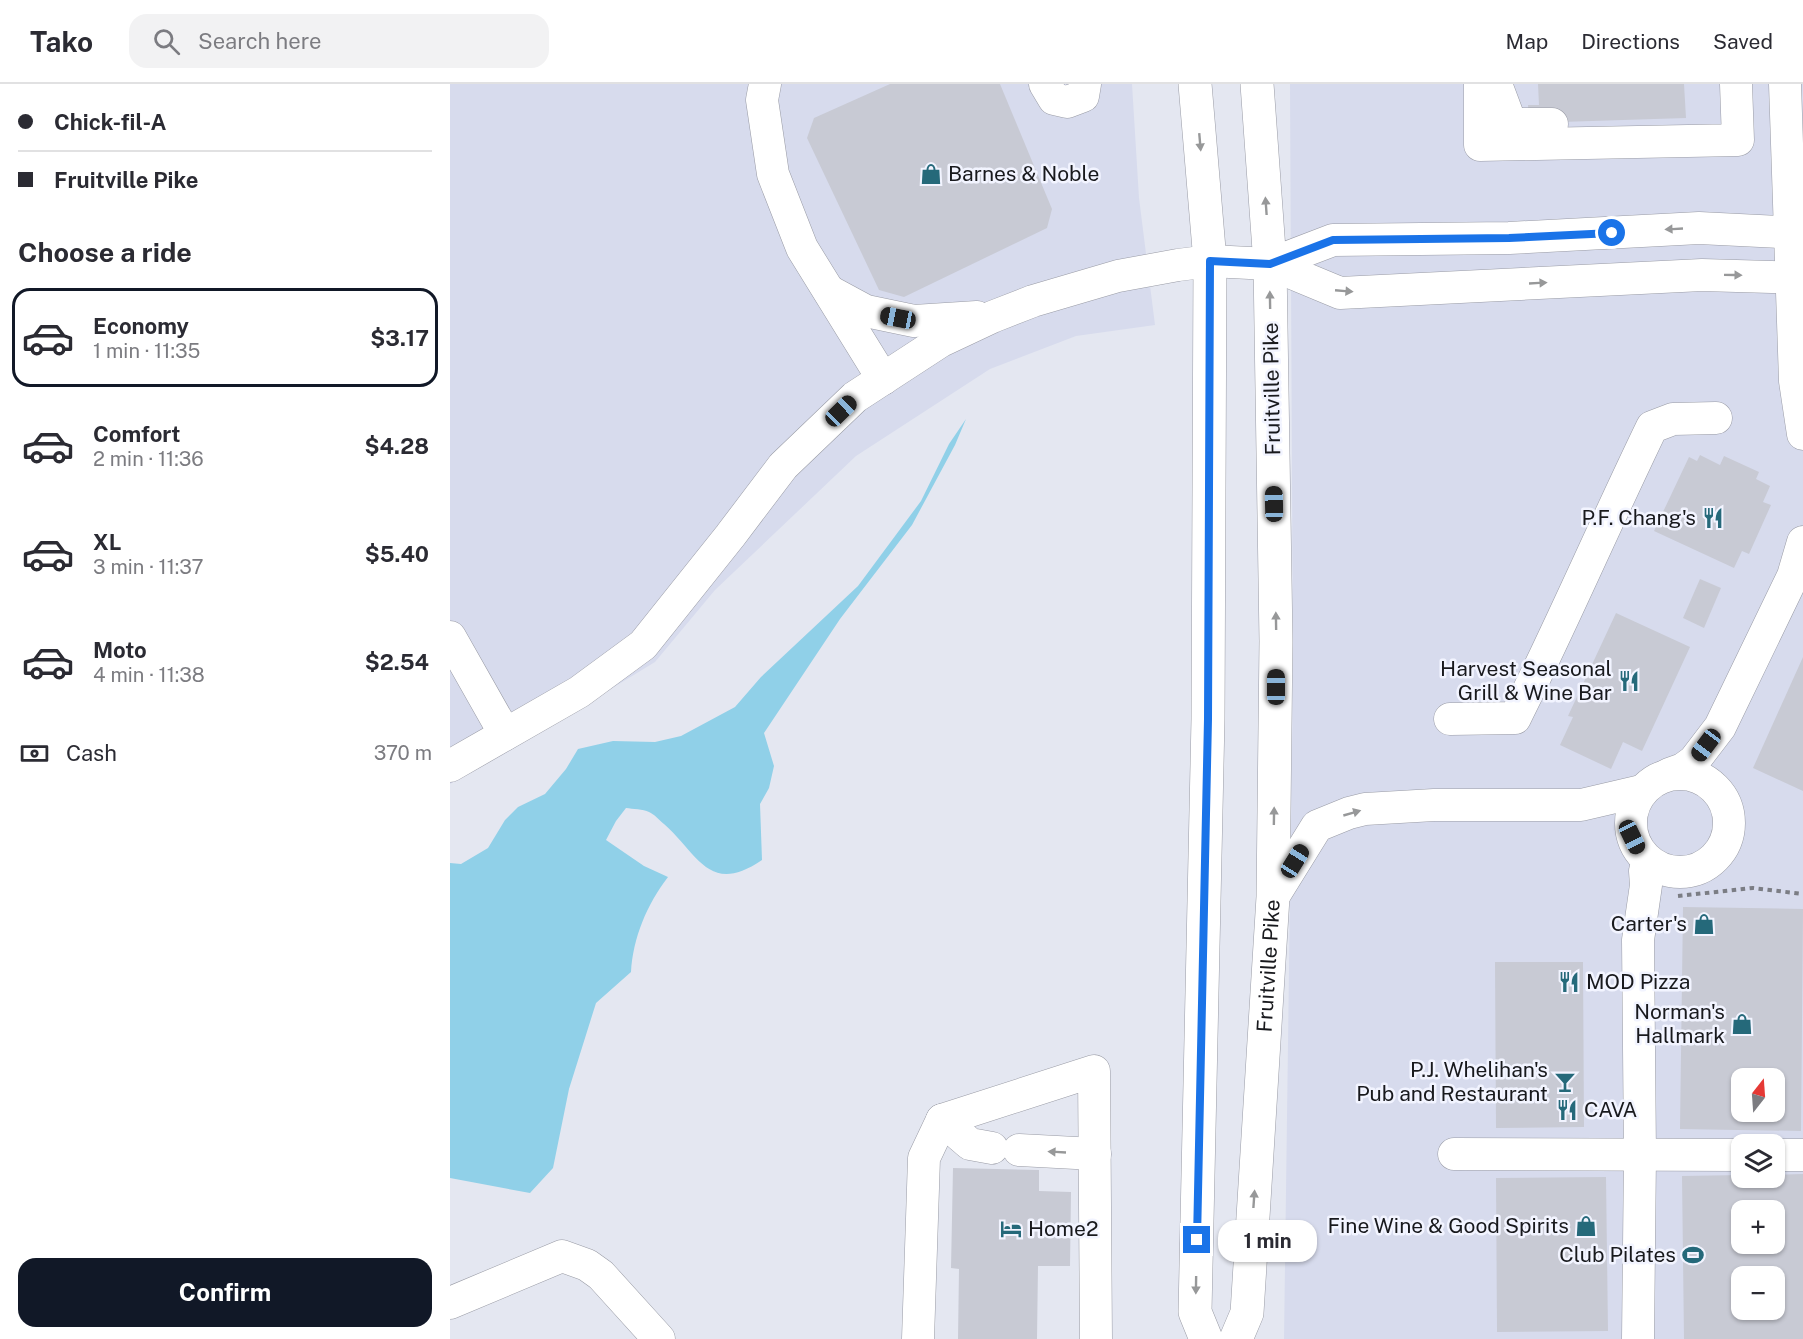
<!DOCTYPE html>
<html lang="en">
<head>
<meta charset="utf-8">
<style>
	:root { --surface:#fff; --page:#f2f2f3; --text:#2b2b33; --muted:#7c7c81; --line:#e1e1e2; --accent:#111827 }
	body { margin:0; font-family:"Public Sans",sans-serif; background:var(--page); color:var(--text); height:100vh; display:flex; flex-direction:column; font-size:22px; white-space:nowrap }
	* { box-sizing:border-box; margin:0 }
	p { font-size:20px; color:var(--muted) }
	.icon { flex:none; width:33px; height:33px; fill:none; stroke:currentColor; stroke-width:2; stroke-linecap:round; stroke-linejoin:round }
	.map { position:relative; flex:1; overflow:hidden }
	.details { display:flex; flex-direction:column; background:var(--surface); width:450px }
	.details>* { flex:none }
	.banner { display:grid; align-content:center; height:132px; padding:0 18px; background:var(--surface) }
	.needle { width:39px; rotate:17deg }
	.tools { position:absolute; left:1281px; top:984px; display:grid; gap:12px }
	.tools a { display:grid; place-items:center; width:54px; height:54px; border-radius:12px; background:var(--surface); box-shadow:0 2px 4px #0004; font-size:30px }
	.end { position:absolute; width:27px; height:27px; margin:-14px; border:8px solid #1a73e8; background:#fff; box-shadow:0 0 0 3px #fff }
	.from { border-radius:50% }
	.bubble { position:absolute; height:42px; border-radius:18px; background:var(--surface); box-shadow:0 2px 4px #0004; font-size:20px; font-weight:700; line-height:42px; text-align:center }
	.car { position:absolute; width:18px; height:36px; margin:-18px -9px; border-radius:8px; box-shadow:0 0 4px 2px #0007; background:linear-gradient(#222 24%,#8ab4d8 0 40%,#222 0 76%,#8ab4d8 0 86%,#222 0) }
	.banner b { display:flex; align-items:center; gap:21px; height:57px; font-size:22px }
	.banner b+b { border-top:2px solid var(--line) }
	.banner i { width:15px; height:15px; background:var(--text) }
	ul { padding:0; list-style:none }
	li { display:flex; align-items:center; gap:18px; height:99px; margin:0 12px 9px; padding:0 6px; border:3px solid transparent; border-radius:18px }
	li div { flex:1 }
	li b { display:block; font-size:22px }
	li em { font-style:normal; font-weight:700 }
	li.current { border-color:var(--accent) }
	li>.icon { width:54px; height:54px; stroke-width:1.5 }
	h2 { padding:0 18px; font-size:27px; line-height:72px }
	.pay { display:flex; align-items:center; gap:15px; height:66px; padding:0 18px; font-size:22px }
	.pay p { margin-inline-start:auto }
	.button { display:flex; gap:12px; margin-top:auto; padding:12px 18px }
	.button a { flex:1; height:69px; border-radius:18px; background:var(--accent); color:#fff; font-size:24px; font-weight:700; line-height:69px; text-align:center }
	header { display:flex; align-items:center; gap:36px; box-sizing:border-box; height:84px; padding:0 30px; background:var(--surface); border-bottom:2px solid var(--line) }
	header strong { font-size:28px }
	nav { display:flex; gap:33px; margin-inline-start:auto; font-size:21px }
	.search { width:420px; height:54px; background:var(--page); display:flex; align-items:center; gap:15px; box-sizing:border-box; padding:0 21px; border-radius:18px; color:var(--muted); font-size:22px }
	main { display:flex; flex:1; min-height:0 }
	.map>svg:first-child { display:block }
	.built { fill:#d7dbed; fill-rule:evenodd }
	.water { fill:#90d0e8 }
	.building { fill:#c8cad4; fill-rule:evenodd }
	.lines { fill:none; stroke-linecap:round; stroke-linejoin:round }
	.minor-casing { stroke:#999ba5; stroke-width:33 }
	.major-casing { stroke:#999ba5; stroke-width:34 }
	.path { stroke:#7b7d84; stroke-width:4; stroke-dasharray:4.5 4.5; stroke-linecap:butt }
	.minor { stroke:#fff; stroke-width:32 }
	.major { stroke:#fff; stroke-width:33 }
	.oneway { fill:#979899 }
	.route { stroke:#1a73e8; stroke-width:8 }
	.labels { text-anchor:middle; stroke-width:5; stroke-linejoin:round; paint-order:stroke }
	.poi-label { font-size:21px; fill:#18191d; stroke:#f2f4ff; text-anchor:end }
	.street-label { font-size:21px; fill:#18191d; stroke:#f2f4ff }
</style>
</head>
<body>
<header>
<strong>Tako</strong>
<div class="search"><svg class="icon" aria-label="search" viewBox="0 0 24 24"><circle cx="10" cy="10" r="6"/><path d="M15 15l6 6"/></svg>Search here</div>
<nav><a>Map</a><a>Directions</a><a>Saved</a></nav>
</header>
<main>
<section class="details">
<div class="banner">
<b><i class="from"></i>Chick-fil-A</b>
<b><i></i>Fruitville Pike</b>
</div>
<h2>Choose a ride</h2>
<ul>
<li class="current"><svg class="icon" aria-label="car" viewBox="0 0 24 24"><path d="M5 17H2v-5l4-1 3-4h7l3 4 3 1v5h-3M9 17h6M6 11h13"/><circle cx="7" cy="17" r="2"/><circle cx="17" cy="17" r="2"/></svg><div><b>Economy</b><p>1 min · 11:35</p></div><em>$3.17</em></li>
<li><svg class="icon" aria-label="car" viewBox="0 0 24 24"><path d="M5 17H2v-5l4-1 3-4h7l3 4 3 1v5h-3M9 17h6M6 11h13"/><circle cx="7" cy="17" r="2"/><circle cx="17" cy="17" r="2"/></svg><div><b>Comfort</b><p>2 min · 11:36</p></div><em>$4.28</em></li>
<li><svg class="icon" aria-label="car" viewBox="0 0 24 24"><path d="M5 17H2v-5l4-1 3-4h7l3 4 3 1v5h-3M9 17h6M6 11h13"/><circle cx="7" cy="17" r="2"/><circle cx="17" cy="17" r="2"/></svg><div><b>XL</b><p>3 min · 11:37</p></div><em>$5.40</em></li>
<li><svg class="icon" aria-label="car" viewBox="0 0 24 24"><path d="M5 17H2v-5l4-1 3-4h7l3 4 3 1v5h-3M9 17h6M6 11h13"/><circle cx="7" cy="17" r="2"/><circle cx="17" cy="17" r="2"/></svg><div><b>Moto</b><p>4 min · 11:38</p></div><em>$2.54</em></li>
</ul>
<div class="pay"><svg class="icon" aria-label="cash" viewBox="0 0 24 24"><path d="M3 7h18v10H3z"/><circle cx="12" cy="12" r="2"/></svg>Cash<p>370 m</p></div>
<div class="button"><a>Confirm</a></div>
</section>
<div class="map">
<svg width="1353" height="1255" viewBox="0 0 1353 1255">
	<rect width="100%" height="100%" fill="#e4e7f1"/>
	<g class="built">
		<polygon points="0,0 682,0 689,114 705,241 626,252 540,285 406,372 265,506 205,578 56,669 0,700"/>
		<path d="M840,0h513v1255h-519l9,-664zM1292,994h32v34h-32zM1292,1060h32v34h-32zM1292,1126h32v34h-32zM1292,1192h32v34h-32z"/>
	</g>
	<path class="water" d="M516,335l-11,26 -43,80 -72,94 -76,114 10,33 -5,22 -9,16 2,56c-53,36 -63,-5 -98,-36 -5,-4 -10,-10 -15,-12 -6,-3 -16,-3 -23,-4l-10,13 -10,19 38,26 24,11c-21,27 -35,61 -37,95l-35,31 -27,86 -16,79 -23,25 -80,-15v-315l11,1 27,-16 17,-28 13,-13 27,-13 21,-25 12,-20 35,-8 42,1 26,-6 54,-29 26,-30 97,-91 63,-85 28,-57z"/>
	<g class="building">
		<polygon points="440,0 550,0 602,125 597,144 454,213 429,206 357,54 364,34"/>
		<polygon points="1088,0 1234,0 1236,34 1079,39 1078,21 1089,21"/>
		<polygon points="1250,371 1270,381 1274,372 1309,388 1306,395 1320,402 1313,418 1321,421 1299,470 1292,467 1284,484 1204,447 1239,373 1247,377"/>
		<polygon points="1250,495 1271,504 1254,544 1233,534"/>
		<polygon points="1166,529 1240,563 1192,667 1173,658 1161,685 1110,661 1123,633 1118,632"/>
		<polygon points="1353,573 1353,707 1303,684"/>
		<path d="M1233,823l120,2 -2,222 -121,-2zM1292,994h32v34h-32z"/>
		<polygon points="1045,878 1133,878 1134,1043 1046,1044"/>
		<polygon points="503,1084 589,1086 589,1107 621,1108 620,1182 588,1182 587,1255 508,1255 509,1185 501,1184"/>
		<path d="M1353,1090v165h-119l-2,-163 60,-1v3h32v-3zM1292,1126h32v34h-32zM1292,1192h32v34h-32z"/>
		<polygon points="1156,1093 1158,1247 1047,1248 1046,1094"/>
	</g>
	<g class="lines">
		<defs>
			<g id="minor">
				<polyline points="315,0 312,16 323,90 352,164 433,295"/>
				<polyline points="595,0 604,15 617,18 633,12 635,0"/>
				<polyline points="1030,0 1030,61 1288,56 1286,0"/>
				<polyline points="1046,0 1061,40 1102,40"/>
				<polyline points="1335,0 1345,297 1353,350"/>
				<polyline points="820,180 883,156 1059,154 1249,144 1353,149"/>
				<polyline points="379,207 416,227 464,237 527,233"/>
				<polyline points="0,553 55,650"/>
				<path d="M1000,635l65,-1c48,-96 90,-194 137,-291l21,-8 43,-1"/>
				<polyline points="0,682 129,608 193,561 280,452 333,382 405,313 491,257 542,233 583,217 668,192 728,181 760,177 820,180 890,209 1252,191 1353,194"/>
				<circle cx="1230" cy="739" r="49"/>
				<polyline points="1219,690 1233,685 1244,677 1270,643 1343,492 1353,458"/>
				<polyline points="823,813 867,742 899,729 915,725 984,721 1131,721 1191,707"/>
				<polyline points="492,1036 520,1060 542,1064"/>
				<polyline points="569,1066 645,1070"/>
				<polyline points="1004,1070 1292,1071"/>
				<polyline points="1324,1071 1353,1071"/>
				<polyline points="0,1219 112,1172 137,1181 151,1191 209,1255"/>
				<polyline points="468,1255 474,1074 492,1036 644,987 646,1255"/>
				<polyline points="1188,1255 1190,1071 1188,856 1196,801 1195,787 1198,777"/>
			</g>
			<g id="major">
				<polyline points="745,0 760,177 758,635 745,1228 756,1255"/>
				<path id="s1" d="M786,1255l11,-26 26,-416 3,-256 -6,-377 -13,-180"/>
			</g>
		</defs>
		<use href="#minor" class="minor-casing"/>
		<use href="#major" class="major-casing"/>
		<polyline class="path" points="1228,812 1303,804 1353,810"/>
		<use href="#minor" class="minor"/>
		<use href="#major" class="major"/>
	</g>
	<defs><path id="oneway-solid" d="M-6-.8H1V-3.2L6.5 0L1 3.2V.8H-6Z" transform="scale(1.5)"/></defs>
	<g class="oneway">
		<use href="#oneway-solid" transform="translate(750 58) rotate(85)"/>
		<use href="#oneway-solid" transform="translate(816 122) rotate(-94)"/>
		<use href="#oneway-solid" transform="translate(1224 145) rotate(177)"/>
		<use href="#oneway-solid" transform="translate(1283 191) rotate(1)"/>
		<use href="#oneway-solid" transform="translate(1088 199) rotate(-3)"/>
		<use href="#oneway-solid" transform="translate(894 207) rotate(5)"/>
		<use href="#oneway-solid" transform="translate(820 216) rotate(-91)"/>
		<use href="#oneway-solid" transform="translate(826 537) rotate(-91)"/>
		<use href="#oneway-solid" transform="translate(902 729) rotate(-16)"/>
		<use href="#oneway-solid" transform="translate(824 732) rotate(-89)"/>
		<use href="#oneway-solid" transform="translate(607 1068) rotate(-177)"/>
		<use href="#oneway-solid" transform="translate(804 1115) rotate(-86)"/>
		<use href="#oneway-solid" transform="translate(746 1201) rotate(91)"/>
	</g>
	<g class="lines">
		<polyline class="route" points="747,1156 758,635 760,177 820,180 883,156 1059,154 1162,149"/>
	</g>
	<defs>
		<symbol id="shop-bare" viewBox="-9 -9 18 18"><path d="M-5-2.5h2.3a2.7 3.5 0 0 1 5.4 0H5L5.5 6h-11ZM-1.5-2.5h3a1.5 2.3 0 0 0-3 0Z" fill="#25697a" stroke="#f2f4ff" stroke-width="2.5" paint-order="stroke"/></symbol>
		<symbol id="restaurant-bare" viewBox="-9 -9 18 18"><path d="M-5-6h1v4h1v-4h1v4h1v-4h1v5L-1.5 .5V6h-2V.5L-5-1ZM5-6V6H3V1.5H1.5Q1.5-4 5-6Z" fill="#25697a" stroke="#f2f4ff" stroke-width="2.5" paint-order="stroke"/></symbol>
		<symbol id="bar-bare" viewBox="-9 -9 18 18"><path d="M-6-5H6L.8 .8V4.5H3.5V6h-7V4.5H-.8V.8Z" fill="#25697a" stroke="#f2f4ff" stroke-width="2.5" paint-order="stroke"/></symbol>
		<symbol id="hotel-bare" viewBox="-9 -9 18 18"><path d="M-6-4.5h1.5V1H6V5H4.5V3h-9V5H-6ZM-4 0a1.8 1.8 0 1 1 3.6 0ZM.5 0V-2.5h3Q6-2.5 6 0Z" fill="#25697a" stroke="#f2f4ff" stroke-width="2.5" paint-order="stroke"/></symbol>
		<symbol id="stadium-bare" viewBox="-9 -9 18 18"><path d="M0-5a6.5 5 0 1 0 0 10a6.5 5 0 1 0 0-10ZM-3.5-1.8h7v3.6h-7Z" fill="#25697a" stroke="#f2f4ff" stroke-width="2.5" paint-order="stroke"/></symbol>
	</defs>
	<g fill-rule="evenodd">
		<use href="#shop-bare" x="466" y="75" width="30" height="30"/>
		<use href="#restaurant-bare" x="1248" y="419" width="30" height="30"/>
		<use href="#restaurant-bare" x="1164" y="582" width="30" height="30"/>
		<use href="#shop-bare" x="1239" y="825" width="30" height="30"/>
		<use href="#restaurant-bare" x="1104" y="883" width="30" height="30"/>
		<use href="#shop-bare" x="1277" y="925" width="30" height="30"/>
		<use href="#bar-bare" x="1100" y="983" width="30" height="30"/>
		<use href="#restaurant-bare" x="1102" y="1011" width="30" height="30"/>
		<use href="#shop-bare" x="1121" y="1127" width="30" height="30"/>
		<use href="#hotel-bare" x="546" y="1130" width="30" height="30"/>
		<use href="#stadium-bare" x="1228" y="1156" width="30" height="30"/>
	</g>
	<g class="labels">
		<g class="poi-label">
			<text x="498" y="97" text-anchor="start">Barnes &amp; Noble</text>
			<text x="1246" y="441">P.F. Chang's</text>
			<text x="1162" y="592">Harvest Seasonal<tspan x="1162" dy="24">Grill &amp; Wine Bar</tspan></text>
			<text x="1237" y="847">Carter's</text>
			<text x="1136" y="905" text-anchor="start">MOD Pizza</text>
			<text x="1275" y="935">Norman's<tspan x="1275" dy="24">Hallmark</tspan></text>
			<text x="1098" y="993">P.J. Whelihan's<tspan x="1098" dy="24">Pub and Restaurant</tspan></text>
			<text x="1134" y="1033" text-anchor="start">CAVA</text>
			<text x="1119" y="1149">Fine Wine &amp; Good Spirits</text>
			<text x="578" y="1152" text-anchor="start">Home2</text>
			<text x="1226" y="1178">Club Pilates</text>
		</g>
		<g class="street-label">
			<text transform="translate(822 305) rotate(-91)" y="7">Fruitville Pike</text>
			<text dy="7" stroke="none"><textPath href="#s1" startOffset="376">Fruitville Pike</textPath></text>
		</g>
	</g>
</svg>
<div class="tools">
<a><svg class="needle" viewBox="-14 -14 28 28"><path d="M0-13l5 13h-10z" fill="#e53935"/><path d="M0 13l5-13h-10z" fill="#7c7c81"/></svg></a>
<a><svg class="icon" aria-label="layers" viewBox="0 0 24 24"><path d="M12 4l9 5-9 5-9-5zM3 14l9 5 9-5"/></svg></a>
<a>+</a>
<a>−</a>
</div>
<i class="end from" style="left:1162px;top:149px"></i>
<i class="end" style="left:747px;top:1156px"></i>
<div class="bubble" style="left:768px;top:1136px;width:99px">1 min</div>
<i class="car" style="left:448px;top:234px;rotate:281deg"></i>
<i class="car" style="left:391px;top:327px;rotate:46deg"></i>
<i class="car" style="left:824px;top:420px;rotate:359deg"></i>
<i class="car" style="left:826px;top:603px;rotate:0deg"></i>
<i class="car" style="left:1256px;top:661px;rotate:217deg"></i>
<i class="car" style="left:1182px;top:753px;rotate:154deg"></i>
<i class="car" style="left:845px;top:777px;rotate:32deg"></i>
</div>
</main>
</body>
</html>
